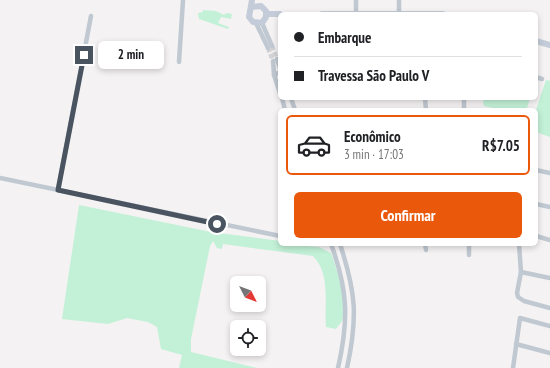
<!DOCTYPE html>
<html lang="pt">
<head>
<meta charset="utf-8">
<style>
	:root { --surface:#fff; --page:#f6f6f6; --text:#202124; --muted:#757577; --line:#e0e0e0; --accent:#ea580c }
	body { margin:0; font-family:"PT Sans Narrow",sans-serif; background:var(--page); color:var(--text); height:100vh; display:flex; flex-direction:column; font-size:15px; white-space:nowrap }
	* { box-sizing:border-box; margin:0 }
	p { font-size:13px; color:var(--muted) }
	.icon { flex:none; width:22px; height:22px; fill:none; stroke:currentColor; stroke-width:2; stroke-linecap:round; stroke-linejoin:round }
	.map { position:relative; flex:1; overflow:hidden }
	.sheet { position:absolute; left:278px; top:108px; width:260px; height:138px; display:flex; flex-direction:column; background:var(--surface); border-radius:6px; box-shadow:0 2px 6px #0003 }
	.sheet>* { flex:none }
	.top-card { position:absolute; left:278px; top:12px; width:260px; height:88px; border-radius:6px; box-shadow:0 2px 6px #0003; display:grid; align-content:center; height:88px; padding:0 16px; background:var(--surface) }
	.needle { width:26px; rotate:132deg }
	.tools { position:absolute; left:230px; top:276px; display:grid; gap:8px }
	.tools a { display:grid; place-items:center; width:36px; height:36px; border-radius:6px; background:var(--surface); box-shadow:0 2px 6px #0003; font-size:20px }
	.end { position:absolute; width:18px; height:18px; margin:-9px; border:5px solid #495460; background:#fff; box-shadow:0 0 0 2px #fff }
	.from { border-radius:50% }
	.bubble { position:absolute; height:28px; border-radius:6px; background:var(--surface); box-shadow:0 2px 6px #0003; font-size:13px; font-weight:800; line-height:28px; text-align:center }
	.top-card b { display:flex; align-items:center; gap:14px; height:38px; font-size:15px }
	.top-card b+b { border-top:1px solid var(--line) }
	.top-card i { width:10px; height:10px; background:var(--text) }
	ul { padding:7px 0 0; list-style:none }
	li { display:flex; align-items:center; gap:12px; height:60px; margin:0 8px 6px; padding:0 8px; border:2px solid transparent; border-radius:6px }
	li div { flex:1 }
	li b { display:block; font-size:15px }
	li em { font-style:normal; font-weight:800 }
	li.active { border-color:var(--accent) }
	li>.icon { width:36px; height:36px; stroke-width:1.5 }
	.cta { display:flex; gap:8px; margin-top:auto; padding:8px 16px }
	.cta a { flex:1; height:46px; border-radius:6px; background:var(--accent); color:#fff; font-size:16px; font-weight:800; line-height:46px; text-align:center }
	.map>svg:first-child { display:block }
	.green { fill:#c2f1d7 }
	.lines { fill:none; stroke-linecap:round; stroke-linejoin:round }
	.street-tunnel { stroke:#d2d2d5; stroke-width:4.5; stroke-dasharray:4.5 2; stroke-linecap:butt }
	.street { stroke:#c0c8d1; stroke-width:4.5 }
	.secondary { stroke:#c3ccd8; stroke-width:6 }
	.route { stroke:#495460; stroke-width:5 }
</style>
</head>
<body>
<div class="map">
<svg width="550" height="368" viewBox="0 0 550 368">
	<rect width="100%" height="100%" fill="#f4f2f2"/>
	<g class="green">
		<polygon points="203,10 216,11 224,15 227,13 232,14 231,19 221,17 218,23 229,27 228,29 199,19 198,13 203,12"/>
		<polygon points="546,80 550,81 550,137 536,132 536,110"/>
		<polygon points="485,98 530,98 527,108 493,110 493,108 484,106 483,102"/>
		<path d="M79,205l132,27 69,9v3l39,3 12,6c6,17 17,48 12,65 -1,4 -5,8 -7,11l-10,-2c-2,-22 5,-53 -13,-71l-90,-12 -1,5 -5,-1 -4,-7 -3,5 -19,93v13l66,16h-78l3,-13 -21,-6 -4,-22 -9,-5 -21,-4 -19,6 -46,-5z"/>
	</g>
	<g class="lines">
		<g class="street-tunnel">
			<polyline points="272,46 277,59"/>
			<polyline points="268,48 273,61"/>
		</g>
		<g class="street">
			<polyline points="356,14 356,0"/>
			<polyline points="399,14 399,0"/>
			<polyline points="256,23 268,48"/>
			<polyline points="262,23 272,46"/>
			<polyline points="277,59 280,68"/>
			<polyline points="273,61 274,75 280,93"/>
			<polyline points="179,62 183,0"/>
			<polyline points="274,75 280,72"/>
			<polyline points="536,77 542,79"/>
			<polyline points="282,98 285,110"/>
			<polyline points="291,98 295,110"/>
			<polyline points="425,98 426,110"/>
			<polyline points="464,110 464,98"/>
			<polyline points="536,170 550,173"/>
			<polyline points="0,178 280,236"/>
			<polyline points="58,190 91,16"/>
			<polyline points="536,204 550,207"/>
			<polyline points="536,236 550,240"/>
			<path d="M331,244c17,46 18,76 7,124"/>
			<path d="M340,244c16,49 18,73 7,124"/>
			<polyline points="425,244 426,250"/>
			<polyline points="519,244 521,272 517,293 518,297 524,301 550,308"/>
			<polyline points="469,255 469,244"/>
			<polyline points="521,272 550,278"/>
			<polyline points="516,344 550,353"/>
			<polyline points="513,368 520,318 550,326"/>
		</g>
		<g class="secondary">
			<polyline points="252,7 261,6 266,11 266,17 262,23 253,22 249,17 252,0"/>
			<polyline points="267,14 280,14"/>
			<polyline points="322,14 443,14"/>
			<polyline points="536,41 550,45"/>
		</g>
	</g>
	<g class="lines">
		<polyline class="route" points="84,55 58,190 217,224"/>
	</g>
</svg>
<div class="tools">
<a><svg class="needle" viewBox="-14 -14 28 28"><path d="M0-13l5 13h-10z" fill="#e53935"/><path d="M0 13l5-13h-10z" fill="#757577"/></svg></a>
<a><svg class="icon" aria-label="locate" viewBox="0 0 24 24"><circle cx="12" cy="12" r="6"/><path d="M12 2v4M12 18v4M2 12h4M18 12h4"/></svg></a>
</div>
<i class="end from" style="left:217px;top:224px"></i>
<i class="end" style="left:84px;top:55px"></i>
<div class="bubble" style="left:98px;top:41px;width:66px">2 min</div>
<div class="top-card">
<b><i class="from"></i>Embarque</b>
<b><i></i>Travessa São Paulo V</b>
</div>
<section class="sheet">
<ul>
<li class="active"><svg class="icon" aria-label="car" viewBox="0 0 24 24"><path d="M5 17H2v-5l4-1 3-4h7l3 4 3 1v5h-3M9 17h6M6 11h13"/><circle cx="7" cy="17" r="2"/><circle cx="17" cy="17" r="2"/></svg><div><b>Econômico</b><p>3 min · 17:03</p></div><em>R$7.05</em></li>
</ul>
<div class="cta"><a>Confirmar</a></div>
</section>
</div>
</body>
</html>
